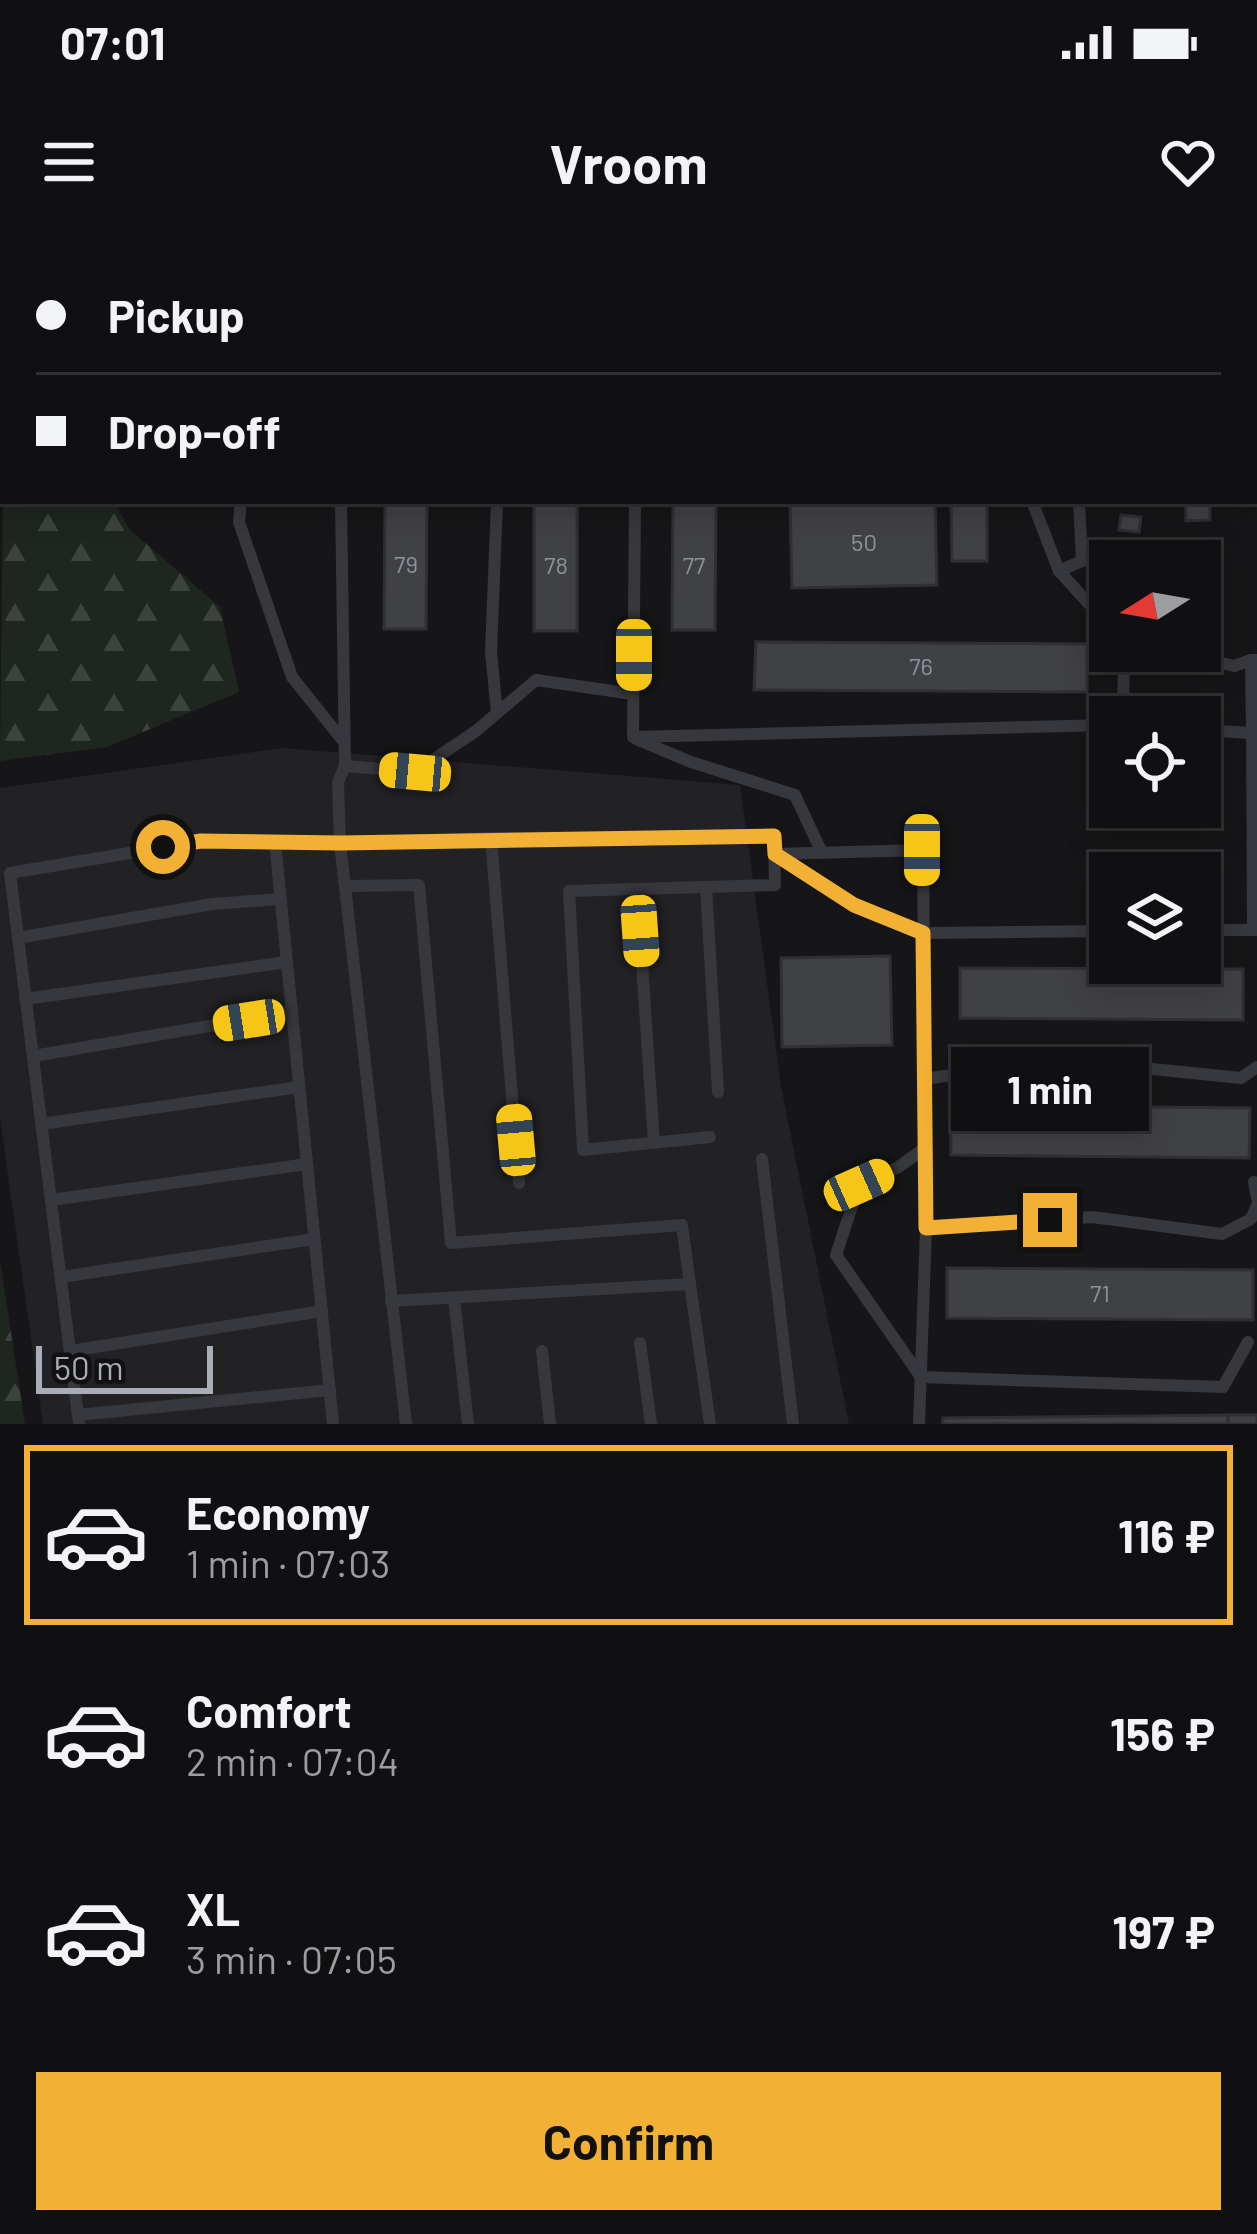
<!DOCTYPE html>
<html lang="en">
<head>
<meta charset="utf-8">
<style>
	:root { --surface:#101012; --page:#19191b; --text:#f1f3f6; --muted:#9c9d9f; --line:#303032; --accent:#f2b134 }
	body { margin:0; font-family:Barlow,sans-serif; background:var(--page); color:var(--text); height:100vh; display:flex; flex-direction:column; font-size:45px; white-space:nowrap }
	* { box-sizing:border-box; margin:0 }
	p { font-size:39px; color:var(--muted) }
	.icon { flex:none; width:66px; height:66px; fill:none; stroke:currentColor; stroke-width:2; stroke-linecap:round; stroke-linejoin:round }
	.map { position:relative; height:1184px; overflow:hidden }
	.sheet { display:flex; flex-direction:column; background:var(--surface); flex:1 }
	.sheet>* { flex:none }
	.guide { position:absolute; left:0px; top:0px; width:1257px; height:264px; box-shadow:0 6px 30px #0003,0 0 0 3px var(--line); display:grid; align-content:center; height:264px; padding:0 36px; background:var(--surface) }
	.needle { width:78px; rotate:259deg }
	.buttons { position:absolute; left:1089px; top:300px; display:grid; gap:24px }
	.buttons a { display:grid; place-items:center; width:132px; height:132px; border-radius:0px; background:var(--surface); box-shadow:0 6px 30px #0003,0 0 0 3px var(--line); font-size:60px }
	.scale { position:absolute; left:36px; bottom:30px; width:177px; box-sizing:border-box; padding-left:12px; border:6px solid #a8adb8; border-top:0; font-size:33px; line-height:42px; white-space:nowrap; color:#a8adb8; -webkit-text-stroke:9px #111113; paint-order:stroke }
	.end { position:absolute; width:54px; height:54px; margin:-27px; border:15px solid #f2b134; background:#111; box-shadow:0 0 0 6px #111 }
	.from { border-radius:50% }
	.bubble { position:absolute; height:84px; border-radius:0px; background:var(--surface); box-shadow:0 6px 30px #0003,0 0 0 3px var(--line); font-size:39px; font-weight:700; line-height:84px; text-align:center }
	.car { position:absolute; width:36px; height:72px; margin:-36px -18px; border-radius:15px; box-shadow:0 0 9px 3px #0007; background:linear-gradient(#f5c518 24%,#345 0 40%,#f5c518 0 76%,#345 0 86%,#f5c518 0) }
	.guide b { display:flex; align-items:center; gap:42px; height:114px; font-size:45px }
	.guide b+b { border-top:3px solid var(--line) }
	.guide i { width:30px; height:30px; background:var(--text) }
	ul { padding:21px 0 0; list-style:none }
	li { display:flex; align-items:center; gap:36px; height:180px; margin:0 24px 18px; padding:0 12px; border:6px solid transparent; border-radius:0px }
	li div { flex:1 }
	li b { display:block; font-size:45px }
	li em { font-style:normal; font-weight:700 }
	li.active { border-color:var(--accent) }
	li>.icon { width:108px; height:108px; stroke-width:1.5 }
	.cta { display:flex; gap:24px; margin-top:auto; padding:24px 36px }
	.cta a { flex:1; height:138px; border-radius:0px; background:var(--accent); color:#111; font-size:48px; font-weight:700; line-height:138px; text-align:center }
	.status { display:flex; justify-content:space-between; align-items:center; height:84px; padding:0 60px; background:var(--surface); direction:ltr }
	.status svg { height:33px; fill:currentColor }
	header { display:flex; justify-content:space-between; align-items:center; height:156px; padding:0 36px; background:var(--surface); font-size:54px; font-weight:700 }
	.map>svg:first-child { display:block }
	.built { fill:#222225 }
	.forest { fill:url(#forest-firs) }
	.building { fill:#404145; stroke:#303034; stroke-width:3 }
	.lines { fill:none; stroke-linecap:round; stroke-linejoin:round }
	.lane { stroke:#37383d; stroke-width:12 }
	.street { stroke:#37383d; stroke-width:24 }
	.route { stroke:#f2b134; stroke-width:15 }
	.labels { text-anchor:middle; stroke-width:12; stroke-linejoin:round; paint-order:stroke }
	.number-label { font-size:24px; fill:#8e929b }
</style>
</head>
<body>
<div class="status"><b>07:01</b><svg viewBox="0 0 49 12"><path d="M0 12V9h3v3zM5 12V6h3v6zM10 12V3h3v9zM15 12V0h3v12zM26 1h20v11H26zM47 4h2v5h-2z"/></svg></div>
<header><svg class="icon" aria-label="menu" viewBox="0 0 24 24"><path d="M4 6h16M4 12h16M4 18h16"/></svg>Vroom<svg class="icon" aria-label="heart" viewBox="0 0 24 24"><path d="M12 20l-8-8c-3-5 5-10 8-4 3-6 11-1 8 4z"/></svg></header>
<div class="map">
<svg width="1257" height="1184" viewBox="0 0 1257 1184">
	<defs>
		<pattern id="forest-firs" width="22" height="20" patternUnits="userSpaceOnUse" patternTransform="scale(3)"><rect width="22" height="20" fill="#1e261f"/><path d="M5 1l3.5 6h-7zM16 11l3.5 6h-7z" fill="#3c433d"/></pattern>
	</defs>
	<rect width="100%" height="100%" fill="#161618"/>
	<polygon class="built" points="282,508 740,545 781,846 849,1184 43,1184 0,878 0,548"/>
	<g class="forest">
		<polygon points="3,246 3,261 114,261 129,289 220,367 239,452 107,507 0,521"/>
		<polygon points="0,1021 25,1184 0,1184"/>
	</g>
	<g class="building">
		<polygon points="385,261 427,261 426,389 384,389"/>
		<rect x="534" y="261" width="43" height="130"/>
		<polygon points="673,261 716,261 715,390 672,390"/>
		<polygon points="790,261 935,261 937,345 792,348"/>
		<polygon points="951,261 987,261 987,321 952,321"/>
		<polygon points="1186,261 1210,261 1210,280 1186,281"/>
		<polygon points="1121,275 1141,277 1139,292 1119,290"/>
		<polygon points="756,402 1087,404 1087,452 754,450"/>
		<polygon points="890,716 892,805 782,807 781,718"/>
		<polygon points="960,728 1243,729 1243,780 960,778"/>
		<polygon points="951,865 1250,868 1249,918 951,915"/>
		<polygon points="947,1028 1253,1030 1253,1080 947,1078"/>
		<polygon points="1228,1175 1228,1184 943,1184 943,1178"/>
		<rect x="1228" y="1175" width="29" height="9"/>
	</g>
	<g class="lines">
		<g class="lane">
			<polyline points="949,0 949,3"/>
			<polyline points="0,139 3,138"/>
			<polyline points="241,261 239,282 292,437 344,502"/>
			<polyline points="341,261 345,526 415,532 476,491 536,440 633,454"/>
			<polyline points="635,261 633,497 1110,485"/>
			<polyline points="1032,261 1059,331 1110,387"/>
			<polyline points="1059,331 1082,321 1079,261"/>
			<polyline points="1172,411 1234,426 1251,420"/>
			<polyline points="497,473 491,412 497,261"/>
			<polyline points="1123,477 1124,411"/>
			<polyline points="1200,490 1252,493 1251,420 1257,420"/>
			<polyline points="1252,493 1253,689"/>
			<polyline points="636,499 691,522 795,555 822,613"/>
			<polyline points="345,526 338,542 340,603 406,1184"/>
			<polyline points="275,602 333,1184"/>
			<polyline points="775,614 923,610 926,988 919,1184"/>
			<polyline points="777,616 853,665 923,693 1110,691"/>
			<polyline points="345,646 419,645 451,1003 682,985 690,1044"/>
			<polyline points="706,647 718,852"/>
			<polyline points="637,649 654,903"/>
			<polyline points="1200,690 1257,690"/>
			<polyline points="18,698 212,664 280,659"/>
			<polyline points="25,759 287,722"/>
			<polyline points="33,816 292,772"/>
			<polyline points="925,839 1026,824 1123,826 1241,838 1257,827"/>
			<polyline points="41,884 299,847"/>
			<polyline points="925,908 897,928 859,945 836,1015 921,1137 1223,1147 1248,1102"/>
			<polyline points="762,919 793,1184"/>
			<polyline points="1254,942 1257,958"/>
			<polyline points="519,943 491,598 774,596 775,645 569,651 583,910 710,897"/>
			<polyline points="51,960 307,924"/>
			<polyline points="926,988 1092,977 1222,994 1251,979 1257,965"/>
			<polyline points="61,1037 314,999"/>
			<polyline points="454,1058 468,1184"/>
			<polyline points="391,1061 690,1044 710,1184"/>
			<polyline points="640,1103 651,1184"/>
			<polyline points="70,1111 322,1071"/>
			<polyline points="542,1111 550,1184"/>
			<polyline points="78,1175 330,1150"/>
			<polyline points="79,1184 10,633 201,601 340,603 491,598"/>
		</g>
		<g class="street">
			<polyline points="246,3 246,0"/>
			<polyline points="1254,99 1257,99"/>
		</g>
	</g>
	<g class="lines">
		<polyline class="route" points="163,607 201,601 340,603 774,596 775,614 854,665 923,693 926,988 1050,980"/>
	</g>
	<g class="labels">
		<g class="number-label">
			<text x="864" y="311">50</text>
			<text x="406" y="333">79</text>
			<text x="556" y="334">78</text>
			<text x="694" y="334">77</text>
			<text x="921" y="435">76</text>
			<text x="1100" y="1062">71</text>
		</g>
	</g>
</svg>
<div class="buttons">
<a><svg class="needle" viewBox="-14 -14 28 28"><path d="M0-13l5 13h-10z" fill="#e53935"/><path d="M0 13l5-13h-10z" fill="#9c9d9f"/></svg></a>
<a><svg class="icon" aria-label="locate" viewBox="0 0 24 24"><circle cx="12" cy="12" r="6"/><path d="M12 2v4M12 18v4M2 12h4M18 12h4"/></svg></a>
<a><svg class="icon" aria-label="layers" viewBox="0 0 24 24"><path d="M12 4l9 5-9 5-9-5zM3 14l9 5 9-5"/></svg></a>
</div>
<div class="scale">50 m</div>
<i class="end from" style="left:163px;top:607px"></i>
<i class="end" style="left:1050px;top:980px"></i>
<div class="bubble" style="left:951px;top:807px;width:198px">1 min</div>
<i class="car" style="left:634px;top:415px;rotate:180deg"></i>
<i class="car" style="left:415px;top:532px;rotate:275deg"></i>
<i class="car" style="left:922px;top:610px;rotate:180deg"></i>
<i class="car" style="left:640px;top:691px;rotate:176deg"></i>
<i class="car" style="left:249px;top:780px;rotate:261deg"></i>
<i class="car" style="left:516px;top:900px;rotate:355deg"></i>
<i class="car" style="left:859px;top:945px;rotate:66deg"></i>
<div class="guide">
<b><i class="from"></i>Pickup</b>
<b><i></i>Drop-off</b>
</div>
</div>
<section class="sheet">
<ul>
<li class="active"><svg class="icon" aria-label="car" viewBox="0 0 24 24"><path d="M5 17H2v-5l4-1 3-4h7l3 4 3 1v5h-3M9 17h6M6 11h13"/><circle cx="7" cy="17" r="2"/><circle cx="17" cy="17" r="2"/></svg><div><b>Economy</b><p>1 min · 07:03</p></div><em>116 ₽</em></li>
<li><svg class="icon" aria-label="car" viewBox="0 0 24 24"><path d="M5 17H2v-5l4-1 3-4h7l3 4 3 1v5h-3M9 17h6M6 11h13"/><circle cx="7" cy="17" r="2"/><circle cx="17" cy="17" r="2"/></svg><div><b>Comfort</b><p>2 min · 07:04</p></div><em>156 ₽</em></li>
<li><svg class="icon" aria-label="car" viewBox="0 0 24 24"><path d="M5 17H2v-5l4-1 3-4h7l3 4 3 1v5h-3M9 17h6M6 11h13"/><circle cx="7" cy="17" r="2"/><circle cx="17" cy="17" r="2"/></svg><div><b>XL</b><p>3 min · 07:05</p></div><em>197 ₽</em></li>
</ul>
<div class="cta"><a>Confirm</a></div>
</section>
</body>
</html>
